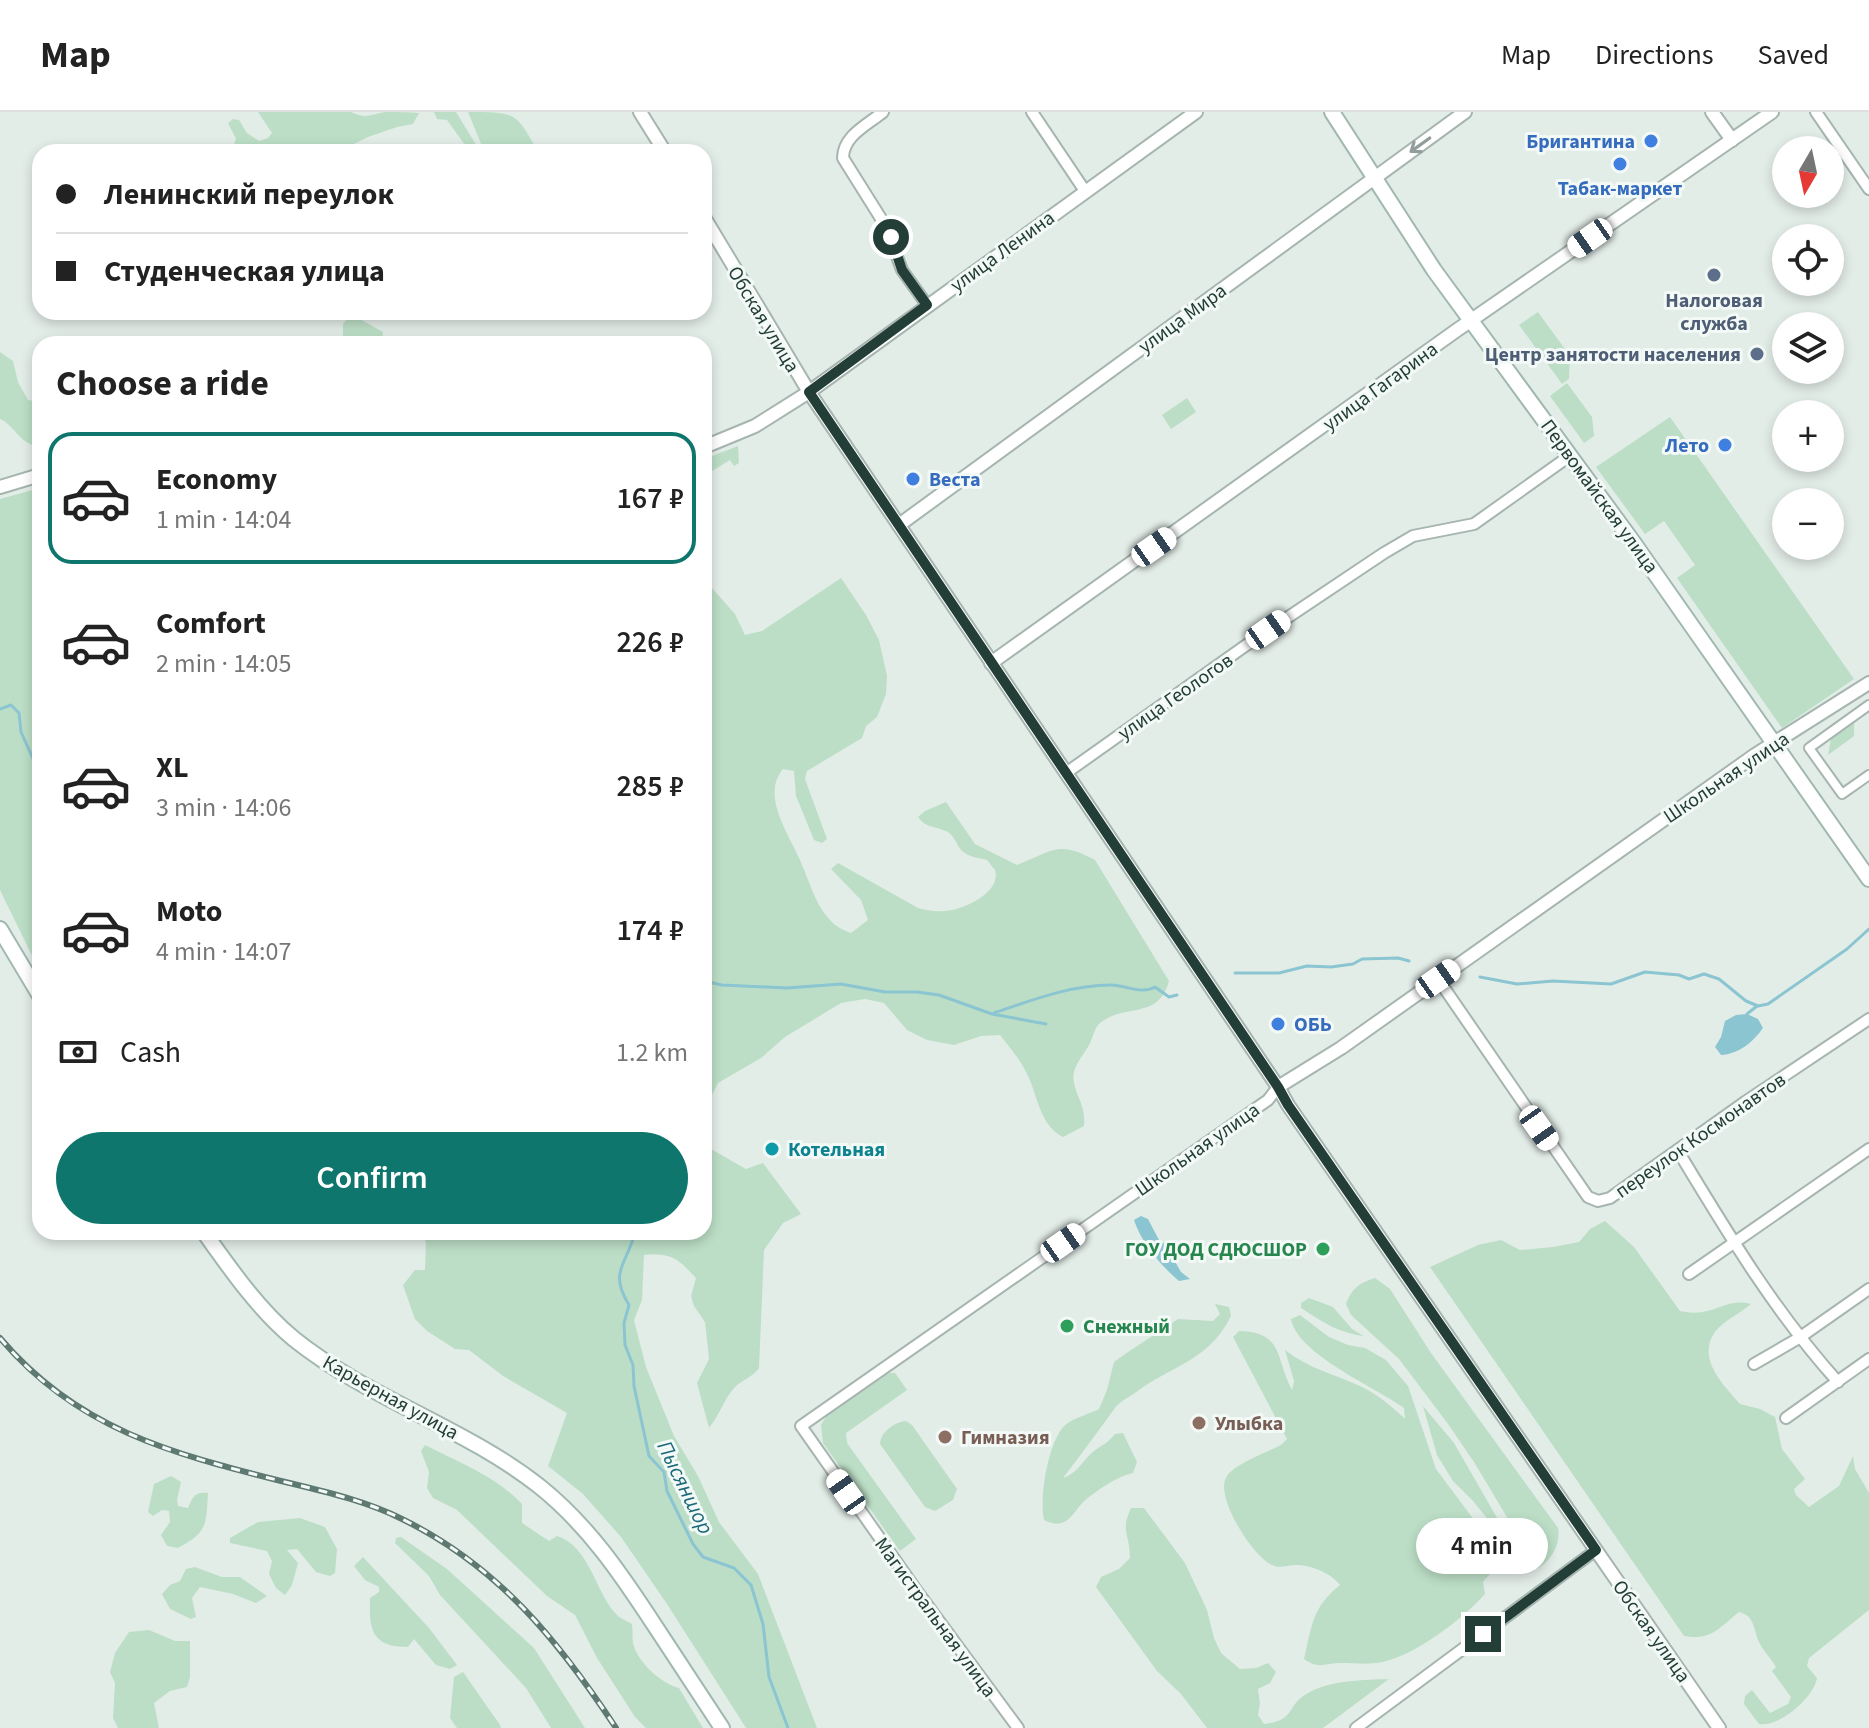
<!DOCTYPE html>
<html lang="en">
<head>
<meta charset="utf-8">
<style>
	:root { --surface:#fff; --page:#f6f6f6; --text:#222; --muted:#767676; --line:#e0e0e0; --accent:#0f766e }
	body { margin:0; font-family:"Source Sans 3",sans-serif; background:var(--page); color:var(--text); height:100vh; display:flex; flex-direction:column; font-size:30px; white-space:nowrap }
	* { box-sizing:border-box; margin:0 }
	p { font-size:26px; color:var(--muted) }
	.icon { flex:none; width:44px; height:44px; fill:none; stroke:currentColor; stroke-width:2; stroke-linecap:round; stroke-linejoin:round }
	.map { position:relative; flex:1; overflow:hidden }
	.sheet { position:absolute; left:32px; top:224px; width:680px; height:904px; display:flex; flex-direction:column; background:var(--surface); border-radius:24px; box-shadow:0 4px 12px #0003 }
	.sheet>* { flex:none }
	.banner { position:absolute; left:32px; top:32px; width:680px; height:176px; border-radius:24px; box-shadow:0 4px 12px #0003; display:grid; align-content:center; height:176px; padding:0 24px; background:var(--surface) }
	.needle { width:52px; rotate:189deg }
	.controls { position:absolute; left:1772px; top:24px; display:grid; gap:16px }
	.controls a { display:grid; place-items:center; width:72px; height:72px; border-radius:50%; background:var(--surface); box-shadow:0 4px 12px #0003; font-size:40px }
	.end { position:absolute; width:36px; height:36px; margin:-18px; border:10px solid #233e37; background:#fff; box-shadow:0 0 0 4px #fff }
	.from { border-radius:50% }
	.bubble { position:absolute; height:56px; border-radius:28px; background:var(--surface); box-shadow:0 4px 12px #0003; font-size:26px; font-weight:600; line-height:56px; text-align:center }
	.car { position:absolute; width:24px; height:48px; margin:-24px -12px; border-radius:10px; box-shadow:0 0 6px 2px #0007; background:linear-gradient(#fff 24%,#345 0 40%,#fff 0 76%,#345 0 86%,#fff 0) }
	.banner b { display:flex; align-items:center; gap:28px; height:76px; font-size:30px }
	.banner b+b { border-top:2px solid var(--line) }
	.banner i { width:20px; height:20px; background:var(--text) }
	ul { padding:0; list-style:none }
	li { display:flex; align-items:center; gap:24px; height:132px; margin:0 16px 12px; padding:0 8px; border:4px solid transparent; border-radius:24px }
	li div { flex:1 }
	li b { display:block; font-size:30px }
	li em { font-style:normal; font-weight:600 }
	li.current { border-color:var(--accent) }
	li>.icon { width:72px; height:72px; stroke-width:1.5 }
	h2 { padding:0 24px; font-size:36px; line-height:96px }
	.pay { display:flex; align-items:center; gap:20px; height:88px; padding:0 24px; font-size:30px }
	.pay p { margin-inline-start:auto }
	.cta { display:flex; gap:16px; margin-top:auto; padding:16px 24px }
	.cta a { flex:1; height:92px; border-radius:48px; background:var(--accent); color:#fff; font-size:32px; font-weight:600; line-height:92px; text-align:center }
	header { display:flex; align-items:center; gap:48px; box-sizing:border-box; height:112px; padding:0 40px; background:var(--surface); border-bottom:2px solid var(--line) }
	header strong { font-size:38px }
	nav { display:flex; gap:44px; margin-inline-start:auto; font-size:28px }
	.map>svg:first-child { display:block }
	.green { fill:#bcdec6 }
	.water { fill:#8bc5d1 }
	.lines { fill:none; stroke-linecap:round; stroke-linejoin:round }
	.stream { stroke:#8bc5d1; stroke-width:3 }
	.pedestrian-casing { stroke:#a6b5af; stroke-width:12 }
	.minor-casing { stroke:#a6b5af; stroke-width:14 }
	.tertiary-casing { stroke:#a6b5af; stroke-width:16 }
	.secondary-casing { stroke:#a1b8b1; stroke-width:18 }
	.pedestrian { stroke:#fff; stroke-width:8 }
	.minor { stroke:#fff; stroke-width:10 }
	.tertiary { stroke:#fff; stroke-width:12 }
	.secondary { stroke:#fff; stroke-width:14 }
	.rail-casing { stroke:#5d7972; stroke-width:6 }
	.rail { stroke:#f3f9f6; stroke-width:3; stroke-dasharray:9; stroke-linecap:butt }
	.oneway { stroke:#919e9b }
	.route { stroke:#233e37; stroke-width:10 }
	.shop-dot { fill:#3f7fe0; stroke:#f3f9f6; stroke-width:3 }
	.service-dot { fill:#5c6f8a; stroke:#f3f9f6; stroke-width:3 }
	.culture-dot { fill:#0f9aa8; stroke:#f3f9f6; stroke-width:3 }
	.leisure-dot { fill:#2e9e5b; stroke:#f3f9f6; stroke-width:3 }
	.education-dot { fill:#8d6e63; stroke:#f3f9f6; stroke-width:3 }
	.labels { text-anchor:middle; stroke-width:6; stroke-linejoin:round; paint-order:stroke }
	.shop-label { font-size:20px; font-weight:bold; fill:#366cbe; stroke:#f3f9f6; text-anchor:end }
	.street-label { font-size:20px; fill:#233e37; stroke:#f3f9f6 }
	.service-label { font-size:20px; font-weight:bold; fill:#4e5e75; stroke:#f3f9f6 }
	.culture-label { font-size:20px; font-weight:bold; fill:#0d838f; stroke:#f3f9f6; text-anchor:start }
	.leisure-label { font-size:20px; font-weight:bold; fill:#27864d; stroke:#f3f9f6; text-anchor:end }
	.education-label { font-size:20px; font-weight:bold; fill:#785e54; stroke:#f3f9f6; text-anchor:start }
	.water-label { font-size:22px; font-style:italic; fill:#1d697a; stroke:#f3f9f6 }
</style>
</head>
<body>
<header>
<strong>Map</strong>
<nav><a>Map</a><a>Directions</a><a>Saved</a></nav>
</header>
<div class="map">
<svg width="1869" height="1616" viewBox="0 0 1869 1616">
	<rect width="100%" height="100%" fill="#e3ede8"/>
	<g class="green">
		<path d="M258,0h93c14,7 20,3 33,0 10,0 26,0 35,1l-6,11 -16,3 -29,10 -30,15h-107l5,-13 -8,-16 5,-4 6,1 8,13 12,8 9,-3 4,-5z"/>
		<path d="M434,0h22l19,31 9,8 -16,-39c48,0 48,0 70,40h-68l-23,-32 -10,-1z"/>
		<polygon points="1538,200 1570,244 1569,267 1562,272 1519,213"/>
		<polygon points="356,205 383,220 382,232 343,232 343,212 348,206"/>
		<path d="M0,240l13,9 5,21 10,18 12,2v45c-23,-4 -23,-20 -40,-28z"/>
		<polygon points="1567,271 1592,305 1594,324 1584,331 1550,284"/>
		<polygon points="1187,286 1196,300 1171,317 1162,303"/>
		<polygon points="1670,305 1854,567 1782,616 1677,466 1695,453 1664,409 1645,422 1596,355"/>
		<polygon points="738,334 739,351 734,354 730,348 704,364 704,347"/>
		<polygon points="40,376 40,860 0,778 0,387"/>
		<path d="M841,466l25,37 13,25 8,36 -1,18 -9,23 -11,9 -4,12 -55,33 -2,8 22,60 -5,4 -8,-3 -18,-44 -2,-25 -11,-2c-22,26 5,64 16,89 13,27 19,65 52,75l17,-13 -7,-20 -30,-31 7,-6 80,45c8,2 17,4 26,3 17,0 58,-18 51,-41 -1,-1 -7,-9 -8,-10 -9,-2 -18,-3 -25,-9 -6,-6 -7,-16 -16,-20 -12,-5 -20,-3 -28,-14l7,-6 21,-9 29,42 42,21c36,-14 41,-25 78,-5l74,121c-10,39 -44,22 -69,42 -6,5 -7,15 -11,22 -5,9 -13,18 -15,27 -4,18 13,31 10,54l-21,11c-22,-11 -25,-38 -34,-59 -7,-16 -18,-29 -29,-43l-19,1 -27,9 -27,-5 -20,-10 -23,-27 -19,-4 -24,4 -56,34 -24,21 -43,25 -9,18h-5v-522l31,35 10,21 17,-4z"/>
		<polygon points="1854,611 1854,624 1828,643 1831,627"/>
		<path d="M704,1033l42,24 17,-6 38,51 -18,9 -19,27 -5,118c-7,10 -18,12 -25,20 -11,13 -15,28 -25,40l-12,-45 12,-24 -4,-37 -11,-16 -3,-10 5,-18c-19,-20 -24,-25 -52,-23l-2,45 -8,20 12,47 28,69 24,40 21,46 39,52 59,154h-71l-79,-124 -46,-67 -38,-43 -35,-28 19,-53 -64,-37 -34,-26 -14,-1 -28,-18 -12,-12 -12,-34 12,-15h10l1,-28 -6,-10h284z"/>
		<path d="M1605,1109l29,26 46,64c34,8 43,-14 71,-7 -10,9 -28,17 -36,28 -19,27 9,53 25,72l20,5 15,8 7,32 23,30 -11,10 2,6 13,12 30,-21 14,-30 2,13 14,24v117l-60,48 -2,8 10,12c-3,20 -39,50 -58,46l-15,-20 1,-8 7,-6 18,23 18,-9 3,-7 -19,-26 4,-4c-5,-9 -12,-15 -16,-23 -7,-13 -4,-28 -21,-32 -20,16 -28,29 -55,24l-254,-369 48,-22 23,-5 19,10 33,-3 26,-5 11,-13z"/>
		<path d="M1375,1166l15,11 41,64 127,175c3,15 -6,32 -20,40l-6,-4 -3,-10 -55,-92 -26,-38 -49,-65 -48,-44 -5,-11c6,-16 13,-21 29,-26z"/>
		<path d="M1309,1186l24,9 19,22 12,7c-23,-2 -44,-15 -63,-28v-5z"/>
		<path d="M1215,1192l14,3 2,9c-22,45 -59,49 -96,77 -6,4 -16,9 -20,15 -17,23 -34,47 -52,70 15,-5 19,-17 31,-27 8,-6 14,-8 21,-17l8,-1 14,29 -4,11c-17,4 -30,14 -44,24 -16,11 -19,36 -45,23 -5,-23 4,-76 20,-94 7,-7 25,-12 35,-17l8,-19 7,-28 14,-10 50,-33 35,2 7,-7z"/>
		<path d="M1300,1203l29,22 19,8 17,3 21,12 22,26 28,83 74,99c-12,-1 -19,4 -27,14l2,12c-22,25 -70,61 -102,68 -14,3 -30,1 -44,1 -16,1 -21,6 -35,-4 8,-33 8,-52 36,-74 -9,-12 -29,-20 -44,-20 -9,0 -16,4 -24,0 -19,-8 -59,-70 -45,-89 8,-12 41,-24 54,-31l6,-6 -54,-102 6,-6c45,1 36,27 53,59l2,-9 -9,-31c23,18 48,24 75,36 17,8 33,21 45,33l-1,-11c-29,-21 -107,-54 -113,-89z"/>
		<polygon points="889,1261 895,1261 907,1278 846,1321 847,1331 916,1427 900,1439 823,1331 821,1313 827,1303"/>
		<polygon points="1423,1294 1454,1331 1523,1451 1473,1389 1453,1369 1437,1343"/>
		<path d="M906,1309l6,4 45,64 -4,11 -18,11 -10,-4 -45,-63c0,-12 15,-22 26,-23z"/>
		<path d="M425,1333c33,17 71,31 97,59v19l27,18 8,-5c32,10 38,54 58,77 4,5 12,8 17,11 1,6 0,13 1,19 4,19 29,41 46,45l24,40h-57l-11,-11 -38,-59 -22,-43 -28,-19 -90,-86 -24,-12 -6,-10 2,-16 -8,-21z"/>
		<path d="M171,1364l10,6 -4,18 1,6 10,2c5,-12 7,-16 20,-15 -2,32 0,39 -30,55l-11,-2 -6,-11 9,-13 -1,-11 -7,-1 -9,6 -5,-4 6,-28z"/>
		<path d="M1131,1396h13l41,55 22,47 7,28 7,15 19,16 16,-1 12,-5 8,9 -6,11 -12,6 2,14 -2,12 6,9c32,-3 22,-19 44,-31 22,-13 56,-13 81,-14l-66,49h-116l-26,-34 -24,-23 -61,-84 5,-10 18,-8 11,-11c0,-24 -10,-26 1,-50z"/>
		<polygon points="300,1406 325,1415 337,1437 335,1461 330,1464 316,1460 297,1437 287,1438 298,1451 292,1473 285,1483 276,1476 269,1462 272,1449 267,1439 230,1431 230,1426 258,1410"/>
		<polygon points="401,1425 447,1457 534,1536 585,1616 551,1616 526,1576 440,1483 429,1464 395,1431 396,1426"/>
		<path d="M363,1445l66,71 28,37 -7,4 -14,-4 -22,-26 -6,8c-37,0 -39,-18 -38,-49l9,-6v-5l-14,-7 -11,-14z"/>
		<polygon points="195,1455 222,1465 240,1465 267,1484 256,1491 233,1482 200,1475 192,1486 196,1505 191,1507 170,1497 162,1482 170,1473 180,1469 186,1457"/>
		<polygon points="149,1518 175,1529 190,1529 190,1565 187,1575 170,1579 154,1591 159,1616 118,1616 113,1606 115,1571 110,1560 115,1541 129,1520"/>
		<polygon points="463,1560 500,1613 501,1616 457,1616 450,1606 454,1565"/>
	</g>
	<g class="water">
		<path d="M1747,902l11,5 5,9c-10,14 -24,26 -42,27l-6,-8 6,-10 4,-16 11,-6z"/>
		<path d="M1141,1104l7,3 11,21 6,4 16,28 9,7 -11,2c-18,-15 -38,-39 -45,-61z"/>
	</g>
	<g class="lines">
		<g class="stream">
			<polyline points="0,597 11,593 19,601 21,620 40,662"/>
			<polyline points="1235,861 1279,861 1307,854 1331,855 1353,852 1362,847 1398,846 1409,849"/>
			<polyline points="1480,865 1517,872 1553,869 1611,872 1645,860 1679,863 1689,867 1704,862 1719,867 1746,889 1758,894 1768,892 1847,837 1869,817"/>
			<polyline points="704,869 722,873 787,876 841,872 885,880 917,880 939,883 992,902 1046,912"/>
			<path d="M994,901c38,-13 77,-28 117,-28 15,0 30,10 44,2l14,10 8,-2"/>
			<polyline points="1747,902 1757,894"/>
			<path d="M635,1120c-8,33 -27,39 -6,73l-5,18 1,22 8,20 1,21 15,70 15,16 3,19 26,53 10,13 31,11 17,17 12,39 6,53 19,51"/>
		</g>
		<defs>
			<polyline id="pedestrian" points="1869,593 1809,636 1842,682 1869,663"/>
			<g id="minor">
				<path d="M883,0c-16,13 -40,24 -40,46l42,67 17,45 25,35"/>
				<polyline points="1032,0 1085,79"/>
				<polyline points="1816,0 1869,77"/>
				<polyline points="1066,661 1245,534 1384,441 1413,424 1474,412 1571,343"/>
				<polyline points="1438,867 1588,1085 1598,1089 1610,1086 1745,990 1869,907"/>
				<path d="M1678,1039c49,81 96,160 160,231"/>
				<polyline points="1689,1162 1869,1037"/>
				<polyline points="1754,1252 1799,1226 1869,1177"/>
				<polyline points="1786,1306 1869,1247"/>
				<polyline points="1018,1616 919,1482 801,1314 1268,988 1278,975"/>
				<polyline points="1356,1616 1596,1438"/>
			</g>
			<g id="tertiary">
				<polyline points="640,0 665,40"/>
				<polyline points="1712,0 1732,28"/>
				<polyline points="704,105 809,280 1278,975 1288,993 1719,1616"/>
				<polyline points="704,335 755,314 809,280 1196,0"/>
				<polyline points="0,375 40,363"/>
				<polyline points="899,413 1465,0"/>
				<polyline points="991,551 1457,218 1772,0"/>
				<polyline points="1278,975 1341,936 1755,643 1869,571"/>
			</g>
			<g id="secondary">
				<polyline points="1332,0 1434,158 1633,430 1869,767"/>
				<polyline points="0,817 40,884"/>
				<path d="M204,1120c27,38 54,77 90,107 75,60 170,88 245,147 49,39 82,88 116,140 22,34 45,68 67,102"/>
			</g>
		</defs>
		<use href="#pedestrian" class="pedestrian-casing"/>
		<use href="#minor" class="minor-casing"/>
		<use href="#tertiary" class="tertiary-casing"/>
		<use href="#secondary" class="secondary-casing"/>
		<use href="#pedestrian" class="pedestrian"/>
		<use href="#minor" class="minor"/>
		<use href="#tertiary" class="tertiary"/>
		<use href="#secondary" class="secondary"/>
		<defs>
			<path id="rail" d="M0,1226c77,91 170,115 281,143 41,10 83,19 121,38 96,47 156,121 214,209"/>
		</defs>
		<use href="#rail" class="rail-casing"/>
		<use href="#rail" class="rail"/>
	</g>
	<defs><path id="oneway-shaft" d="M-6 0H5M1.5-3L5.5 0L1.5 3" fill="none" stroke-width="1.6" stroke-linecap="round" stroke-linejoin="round" transform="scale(2)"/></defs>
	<use class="oneway" href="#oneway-shaft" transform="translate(1420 33) rotate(144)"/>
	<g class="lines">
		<polyline class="route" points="891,125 902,158 927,193 809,280 1278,975 1288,993 1596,1438 1483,1522"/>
	</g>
	<g class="shop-dot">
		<circle cx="1651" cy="29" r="8"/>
		<circle cx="1620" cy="52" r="8"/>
		<circle cx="1725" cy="333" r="8"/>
		<circle cx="913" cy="367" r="8"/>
		<circle cx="1278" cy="912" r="8"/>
	</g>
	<g class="service-dot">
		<circle cx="1714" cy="163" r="8"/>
		<circle cx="1757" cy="242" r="8"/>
	</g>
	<circle class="culture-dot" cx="772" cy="1037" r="8"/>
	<g class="leisure-dot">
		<circle cx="1323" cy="1137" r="8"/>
		<circle cx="1067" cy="1214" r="8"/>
	</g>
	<g class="education-dot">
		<circle cx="1199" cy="1311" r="8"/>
		<circle cx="945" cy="1325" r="8"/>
	</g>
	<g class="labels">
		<g class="shop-label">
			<text x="1635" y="36">Бригантина</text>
			<text x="1620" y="83" text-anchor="middle">Табак-маркет</text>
			<text x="1709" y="340">Лето</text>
			<text x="929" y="374" text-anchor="start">Веста</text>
			<text x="1294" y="919" text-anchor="start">ОБЬ</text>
		</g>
		<g class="street-label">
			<text transform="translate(1002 139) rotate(-36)" y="7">улица Ленина</text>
			<text transform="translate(1182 206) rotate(-36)" y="7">улица Мира</text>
			<text transform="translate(764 207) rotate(59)" y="7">Обская улица</text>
			<text transform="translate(1380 274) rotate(-36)" y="7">улица Гагарина</text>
			<text transform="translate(1600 384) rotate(54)" y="7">Первомайская улица</text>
			<text transform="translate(1175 584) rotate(-35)" y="7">улица Геологов</text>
			<text transform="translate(1726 665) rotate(-34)" y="7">Школьная улица</text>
			<text transform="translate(1700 1023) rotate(-35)" y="7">переулок Космонавтов</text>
			<text transform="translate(1197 1037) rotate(-35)" y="7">Школьная улица</text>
			<text transform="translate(391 1285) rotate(29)" y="7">Карьерная улица</text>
			<text transform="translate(936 1505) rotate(54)" y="7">Магистральная улица</text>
			<text transform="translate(1652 1519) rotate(55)" y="7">Обская улица</text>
		</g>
		<g class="service-label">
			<text x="1714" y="195">Налоговая<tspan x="1714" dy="23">служба</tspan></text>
			<text x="1741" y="249" text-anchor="end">Центр занятости населения</text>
		</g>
		<g class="culture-label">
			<text x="788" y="1044">Котельная</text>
		</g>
		<g class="leisure-label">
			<text x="1307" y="1144">ГОУ ДОД СДЮСШОР</text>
			<text x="1083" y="1221" text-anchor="start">Снежный</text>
		</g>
		<g class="education-label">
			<text x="1215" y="1318">Улыбка</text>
			<text x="961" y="1332">Гимназия</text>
		</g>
		<g class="water-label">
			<text transform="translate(686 1375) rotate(64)" y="8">Пысяншор</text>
		</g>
	</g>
</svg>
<div class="controls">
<a><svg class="needle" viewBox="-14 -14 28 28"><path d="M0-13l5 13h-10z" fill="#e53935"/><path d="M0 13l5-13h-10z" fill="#767676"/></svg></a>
<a><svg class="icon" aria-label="locate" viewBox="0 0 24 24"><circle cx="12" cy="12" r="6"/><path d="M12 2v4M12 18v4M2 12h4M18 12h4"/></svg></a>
<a><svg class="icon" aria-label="layers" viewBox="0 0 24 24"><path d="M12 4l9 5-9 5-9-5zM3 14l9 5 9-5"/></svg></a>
<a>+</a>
<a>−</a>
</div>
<i class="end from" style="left:891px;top:125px"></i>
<i class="end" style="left:1483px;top:1522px"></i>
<div class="bubble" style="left:1416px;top:1406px;width:132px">4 min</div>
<i class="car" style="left:1590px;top:126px;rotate:235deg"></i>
<i class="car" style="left:1154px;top:435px;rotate:55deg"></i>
<i class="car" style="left:1268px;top:518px;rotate:55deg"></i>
<i class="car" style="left:1438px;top:867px;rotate:55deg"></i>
<i class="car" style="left:1539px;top:1016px;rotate:145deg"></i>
<i class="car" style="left:1063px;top:1131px;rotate:55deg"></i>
<i class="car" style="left:846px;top:1380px;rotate:325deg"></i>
<div class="banner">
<b><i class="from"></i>Ленинский переулок</b>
<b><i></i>Студенческая улица</b>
</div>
<section class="sheet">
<h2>Choose a ride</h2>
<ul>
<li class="current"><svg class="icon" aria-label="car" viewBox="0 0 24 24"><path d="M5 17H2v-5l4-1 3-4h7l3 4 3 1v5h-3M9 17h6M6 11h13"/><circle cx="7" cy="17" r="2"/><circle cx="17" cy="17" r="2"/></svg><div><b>Economy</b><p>1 min · 14:04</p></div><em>167 ₽</em></li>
<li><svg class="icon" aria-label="car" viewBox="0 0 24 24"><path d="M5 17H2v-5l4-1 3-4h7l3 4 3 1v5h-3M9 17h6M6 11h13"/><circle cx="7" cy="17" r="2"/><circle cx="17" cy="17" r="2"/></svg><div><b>Comfort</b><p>2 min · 14:05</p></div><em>226 ₽</em></li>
<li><svg class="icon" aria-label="car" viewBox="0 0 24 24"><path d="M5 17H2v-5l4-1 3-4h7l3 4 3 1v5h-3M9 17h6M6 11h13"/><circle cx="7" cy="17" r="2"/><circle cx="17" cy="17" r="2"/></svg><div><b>XL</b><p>3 min · 14:06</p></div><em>285 ₽</em></li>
<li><svg class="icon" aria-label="car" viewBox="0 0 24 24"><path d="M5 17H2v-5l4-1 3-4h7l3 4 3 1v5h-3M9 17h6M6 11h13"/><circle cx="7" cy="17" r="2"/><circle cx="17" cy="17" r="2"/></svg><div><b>Moto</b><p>4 min · 14:07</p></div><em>174 ₽</em></li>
</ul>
<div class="pay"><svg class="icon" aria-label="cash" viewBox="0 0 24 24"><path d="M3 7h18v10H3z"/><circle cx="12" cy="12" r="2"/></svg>Cash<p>1.2 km</p></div>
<div class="cta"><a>Confirm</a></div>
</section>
</div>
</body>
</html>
